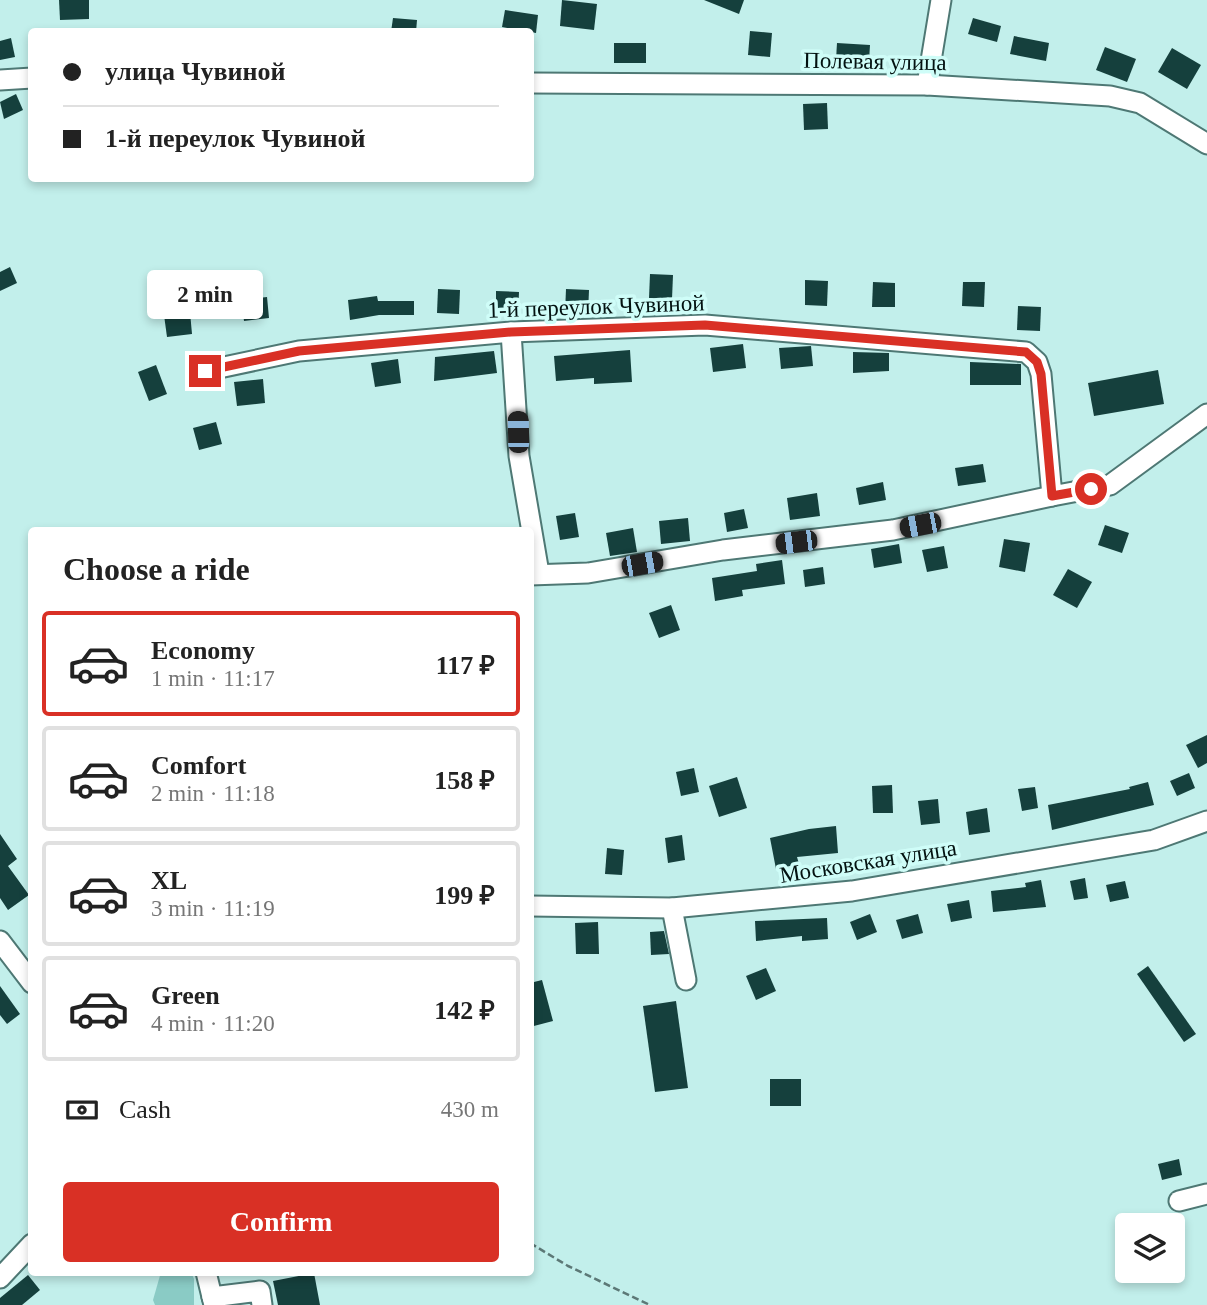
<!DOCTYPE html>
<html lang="en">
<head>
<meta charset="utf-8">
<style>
	:root { --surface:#fff; --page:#f6f6f6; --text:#222; --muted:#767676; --line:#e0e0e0; --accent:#d93025 }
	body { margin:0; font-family:Georgia,serif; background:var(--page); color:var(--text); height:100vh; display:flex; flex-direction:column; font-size:26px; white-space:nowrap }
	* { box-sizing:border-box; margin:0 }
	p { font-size:23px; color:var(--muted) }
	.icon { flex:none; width:38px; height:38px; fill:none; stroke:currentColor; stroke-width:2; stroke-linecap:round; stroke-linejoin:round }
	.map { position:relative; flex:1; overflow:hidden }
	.sheet { position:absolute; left:28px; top:527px; width:506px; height:749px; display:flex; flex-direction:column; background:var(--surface); border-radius:7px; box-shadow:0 4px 10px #0003 }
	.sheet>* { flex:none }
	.banner { position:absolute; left:28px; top:28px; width:506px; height:154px; border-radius:7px; box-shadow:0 4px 10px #0003; display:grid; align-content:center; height:154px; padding:0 35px; background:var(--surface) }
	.tools { position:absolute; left:1115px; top:1213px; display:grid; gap:14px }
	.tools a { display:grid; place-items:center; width:70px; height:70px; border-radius:7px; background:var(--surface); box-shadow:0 4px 10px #0003; font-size:35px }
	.end { position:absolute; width:32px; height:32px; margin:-16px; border:9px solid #d93025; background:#fff; box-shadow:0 0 0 4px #fff }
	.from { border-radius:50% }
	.bubble { position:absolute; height:49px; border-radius:7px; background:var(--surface); box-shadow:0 4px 10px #0003; font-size:23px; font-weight:800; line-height:49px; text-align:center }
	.car { position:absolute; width:21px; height:42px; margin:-21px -10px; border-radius:9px; box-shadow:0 0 5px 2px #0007; background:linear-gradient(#222 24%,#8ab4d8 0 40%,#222 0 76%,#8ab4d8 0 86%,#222 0) }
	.banner b { display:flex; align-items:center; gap:24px; height:66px; font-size:26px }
	.banner b+b { border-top:2px solid var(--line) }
	.banner i { width:18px; height:18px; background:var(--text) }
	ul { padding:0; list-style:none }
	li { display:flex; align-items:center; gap:21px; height:105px; margin:0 14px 10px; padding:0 21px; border:4px solid var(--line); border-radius:7px }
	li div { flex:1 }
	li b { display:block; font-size:26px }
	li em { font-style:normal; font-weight:800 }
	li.active { border-color:var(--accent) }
	li>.icon { width:63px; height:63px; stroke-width:1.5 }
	h2 { padding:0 35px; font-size:32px; line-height:84px }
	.pay { display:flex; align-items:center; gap:18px; height:77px; padding:0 35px; font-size:26px }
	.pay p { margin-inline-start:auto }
	.primary-button { display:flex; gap:14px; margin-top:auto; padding:14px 35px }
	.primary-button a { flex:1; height:80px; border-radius:7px; background:var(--accent); color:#fff; font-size:28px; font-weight:800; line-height:80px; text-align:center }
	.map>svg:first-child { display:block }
	.green { fill:#8acbc5 }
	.building { fill:#15403d }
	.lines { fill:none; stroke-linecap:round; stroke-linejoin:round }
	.minor-casing { stroke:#4e7874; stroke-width:23 }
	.path { stroke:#5c7876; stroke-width:2.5; stroke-dasharray:7 3.5; stroke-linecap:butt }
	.minor { stroke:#fff; stroke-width:19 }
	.route { stroke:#d93025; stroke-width:9 }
	.labels { text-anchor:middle; stroke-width:7; stroke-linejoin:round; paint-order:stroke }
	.street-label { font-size:23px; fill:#031211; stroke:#cffdf8 }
</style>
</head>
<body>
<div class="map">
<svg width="1207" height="1305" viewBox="0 0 1207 1305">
	<rect width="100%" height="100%" fill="#c2efeb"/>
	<polygon class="green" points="161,1272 191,1272 194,1279 194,1305 155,1305 153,1300"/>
	<g class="building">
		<polygon points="59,0 89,0 89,19 60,20"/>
		<polygon points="562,0 597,4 594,30 560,26"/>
		<polygon points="704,0 744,0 739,14"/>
		<polygon points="505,10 538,15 536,33 502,27"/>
		<polygon points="393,18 417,20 416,32 391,32"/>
		<polygon points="973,18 1001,26 997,42 968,34"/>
		<polygon points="750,31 772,33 770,57 748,55"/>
		<polygon points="1014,36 1049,43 1046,61 1010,54"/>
		<polygon points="11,38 15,57 0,60 0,41"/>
		<rect x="614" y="43" width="32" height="20"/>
		<polygon points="837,43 870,45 869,62 836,60"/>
		<polygon points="1105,47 1136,59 1127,82 1096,70"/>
		<polygon points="1172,48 1201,65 1187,89 1158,72"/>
		<polygon points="16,94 23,110 4,119 0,102"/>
		<polygon points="827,103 828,129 804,130 803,104"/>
		<polygon points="10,267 17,283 0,291 0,272"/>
		<polygon points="650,274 673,275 672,299 649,298"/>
		<polygon points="805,280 828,281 827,306 805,305"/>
		<polygon points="873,282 895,283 895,307 872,307"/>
		<polygon points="963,282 985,282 984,307 962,306"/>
		<polygon points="438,289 460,290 459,314 437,313"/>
		<polygon points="566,289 589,290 588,314 565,313"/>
		<polygon points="496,291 519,292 518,316 496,316"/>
		<polygon points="377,296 378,301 414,301 414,315 379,315 350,320 348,300"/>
		<polygon points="267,297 269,318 244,321 241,300"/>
		<polygon points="1018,306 1041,307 1040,331 1017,330"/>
		<polygon points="190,312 192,334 167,337 164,315"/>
		<polygon points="743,344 746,368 713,372 710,348"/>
		<polygon points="811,346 813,366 781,369 779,348"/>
		<polygon points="630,350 632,382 594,384 594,378 556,381 554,356"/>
		<polygon points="494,351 497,373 434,381 435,357"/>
		<polygon points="853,352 889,353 889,371 853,373"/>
		<polygon points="398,359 401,383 375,387 371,363"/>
		<polygon points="970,362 1021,364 1021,385 970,385"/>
		<polygon points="156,365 167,394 149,401 138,372"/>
		<polygon points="1158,370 1164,404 1094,416 1088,383"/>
		<polygon points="263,379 265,403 237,406 234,382"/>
		<polygon points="216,422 222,444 199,450 193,428"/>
		<polygon points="983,464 986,482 958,486 955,468"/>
		<polygon points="883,482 886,500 859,505 856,488"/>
		<polygon points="817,493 820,516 790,520 787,498"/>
		<polygon points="744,509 748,528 727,532 724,513"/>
		<polygon points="575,513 579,537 560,540 556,516"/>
		<polygon points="688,518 690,541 661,544 659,521"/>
		<polygon points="1105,525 1129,533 1122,553 1098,545"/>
		<polygon points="633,528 637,552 610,556 606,533"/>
		<polygon points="1004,539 1030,543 1025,572 999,567"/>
		<polygon points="899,544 902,563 874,568 871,549"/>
		<polygon points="944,546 948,568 927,572 922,550"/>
		<polygon points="782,560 785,584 742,590 743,596 715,601 712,578 757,571 756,564"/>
		<polygon points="823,567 825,584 805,587 803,570"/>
		<polygon points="1068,569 1092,582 1077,608 1053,595"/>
		<polygon points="671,605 680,630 659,638 649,613"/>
		<polygon points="1207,735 1207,763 1198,768 1186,745"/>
		<polygon points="694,768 699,792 681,796 676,772"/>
		<polygon points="1189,773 1195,788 1177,796 1170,781"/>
		<polygon points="737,777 747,808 719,817 709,786"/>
		<polygon points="1148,782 1154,805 1052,830 1048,805 1130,789 1129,787"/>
		<polygon points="892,785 893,813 873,813 872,786"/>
		<polygon points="1035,787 1038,808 1022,811 1018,789"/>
		<polygon points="938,799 940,823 921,825 918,801"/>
		<polygon points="987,808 990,832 969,835 966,812"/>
		<polygon points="836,826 838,853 797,857 799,864 776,869 770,838 809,829"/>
		<polygon points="0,834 17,859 8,866 29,895 8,910 0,898"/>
		<polygon points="682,835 685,860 668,863 665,838"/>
		<polygon points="607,848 624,850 622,875 605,874"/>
		<polygon points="1085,878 1088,898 1074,900 1070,881"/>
		<polygon points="1041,880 1046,907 993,912 991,891 1026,887 1025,883"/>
		<polygon points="1125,881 1129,898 1110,902 1106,885"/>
		<polygon points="969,900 972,918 951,922 947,904"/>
		<polygon points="870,914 877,932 857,940 850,922"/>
		<polygon points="918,914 923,933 902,939 896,920"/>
		<polygon points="827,918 828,939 802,941 802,936 756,941 755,921"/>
		<polygon points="598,922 599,954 576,954 575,923"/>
		<polygon points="664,931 669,954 651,955 650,932"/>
		<polygon points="1148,966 1196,1034 1184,1042 1137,974"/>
		<polygon points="766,968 776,991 756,1000 746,976"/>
		<polygon points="542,980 553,1021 530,1027 530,983"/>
		<polygon points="0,986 20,1014 7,1024 0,1015"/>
		<polygon points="676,1001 688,1088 655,1092 643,1006"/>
		<rect x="770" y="1079" width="31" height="27"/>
		<polygon points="1179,1159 1182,1175 1162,1180 1158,1164"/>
		<polygon points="314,1273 320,1305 278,1305 273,1281"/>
		<polygon points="28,1275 40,1290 22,1305 0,1305 0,1298"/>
	</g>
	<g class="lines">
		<defs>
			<g id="minor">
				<polyline points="0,80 32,78"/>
				<polyline points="530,83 927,85 1110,96 1140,103 1207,144"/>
				<polyline points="927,85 941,0"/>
				<polyline points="511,332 519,456 539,573"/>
				<polyline points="205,371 299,351 511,332 705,325 1026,352 1037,362 1041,374 1052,496 1110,485 1207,414"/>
				<polyline points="530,575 588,573 723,550 893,530 1052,496"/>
				<polyline points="530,906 672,908 852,891 1154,840 1207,821"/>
				<polyline points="672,908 686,980"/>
				<polyline points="0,941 32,983"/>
				<polyline points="1179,1201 1207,1194"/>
				<polyline points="206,1272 214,1305"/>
				<polyline points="0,1278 32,1244"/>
				<polyline points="212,1297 260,1291 262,1305"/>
			</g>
		</defs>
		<use href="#minor" class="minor-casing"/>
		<polyline class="path" points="530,1243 568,1266 650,1305"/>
		<use href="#minor" class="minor"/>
	</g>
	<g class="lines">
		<polyline class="route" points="205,371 299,351 511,332 705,325 1026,352 1037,362 1041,374 1052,496 1091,489"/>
	</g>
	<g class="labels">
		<g class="street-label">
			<text transform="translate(875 61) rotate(1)" y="8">Полевая улица</text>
			<text transform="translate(596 306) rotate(-2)" y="8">1-й переулок Чувиной</text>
			<text transform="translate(868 861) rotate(-9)" y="8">Московская улица</text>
		</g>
	</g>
</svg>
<div class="tools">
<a><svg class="icon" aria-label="layers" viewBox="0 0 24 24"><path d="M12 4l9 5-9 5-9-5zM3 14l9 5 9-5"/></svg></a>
</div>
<i class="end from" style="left:1091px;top:489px"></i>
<i class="end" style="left:205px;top:371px"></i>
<div class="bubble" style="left:147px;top:270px;width:116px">2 min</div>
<i class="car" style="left:518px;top:432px;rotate:359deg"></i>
<i class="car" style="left:920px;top:525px;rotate:259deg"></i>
<i class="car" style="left:796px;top:542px;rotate:263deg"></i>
<i class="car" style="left:642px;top:564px;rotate:80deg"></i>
<div class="banner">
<b><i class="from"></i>улица Чувиной</b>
<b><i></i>1-й переулок Чувиной</b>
</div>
<section class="sheet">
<h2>Choose a ride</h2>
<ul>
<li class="active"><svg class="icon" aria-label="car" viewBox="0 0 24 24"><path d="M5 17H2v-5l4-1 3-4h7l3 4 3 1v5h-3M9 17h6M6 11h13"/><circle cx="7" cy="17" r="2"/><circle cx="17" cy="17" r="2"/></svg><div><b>Economy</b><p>1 min · 11:17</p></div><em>117 ₽</em></li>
<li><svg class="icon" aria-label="car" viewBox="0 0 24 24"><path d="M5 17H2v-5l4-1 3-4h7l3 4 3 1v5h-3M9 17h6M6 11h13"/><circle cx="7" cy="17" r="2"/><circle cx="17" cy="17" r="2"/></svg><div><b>Comfort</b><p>2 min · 11:18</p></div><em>158 ₽</em></li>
<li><svg class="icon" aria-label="car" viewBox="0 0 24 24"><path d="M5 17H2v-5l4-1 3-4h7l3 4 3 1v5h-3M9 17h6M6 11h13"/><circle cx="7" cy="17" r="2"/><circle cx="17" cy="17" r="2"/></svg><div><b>XL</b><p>3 min · 11:19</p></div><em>199 ₽</em></li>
<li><svg class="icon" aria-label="car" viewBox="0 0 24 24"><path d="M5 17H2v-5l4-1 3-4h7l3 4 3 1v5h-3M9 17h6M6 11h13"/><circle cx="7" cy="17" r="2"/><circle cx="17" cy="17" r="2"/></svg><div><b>Green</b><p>4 min · 11:20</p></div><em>142 ₽</em></li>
</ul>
<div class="pay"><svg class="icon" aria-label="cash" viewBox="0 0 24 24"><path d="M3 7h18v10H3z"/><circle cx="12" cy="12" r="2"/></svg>Cash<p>430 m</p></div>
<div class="primary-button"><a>Confirm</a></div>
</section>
</div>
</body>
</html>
